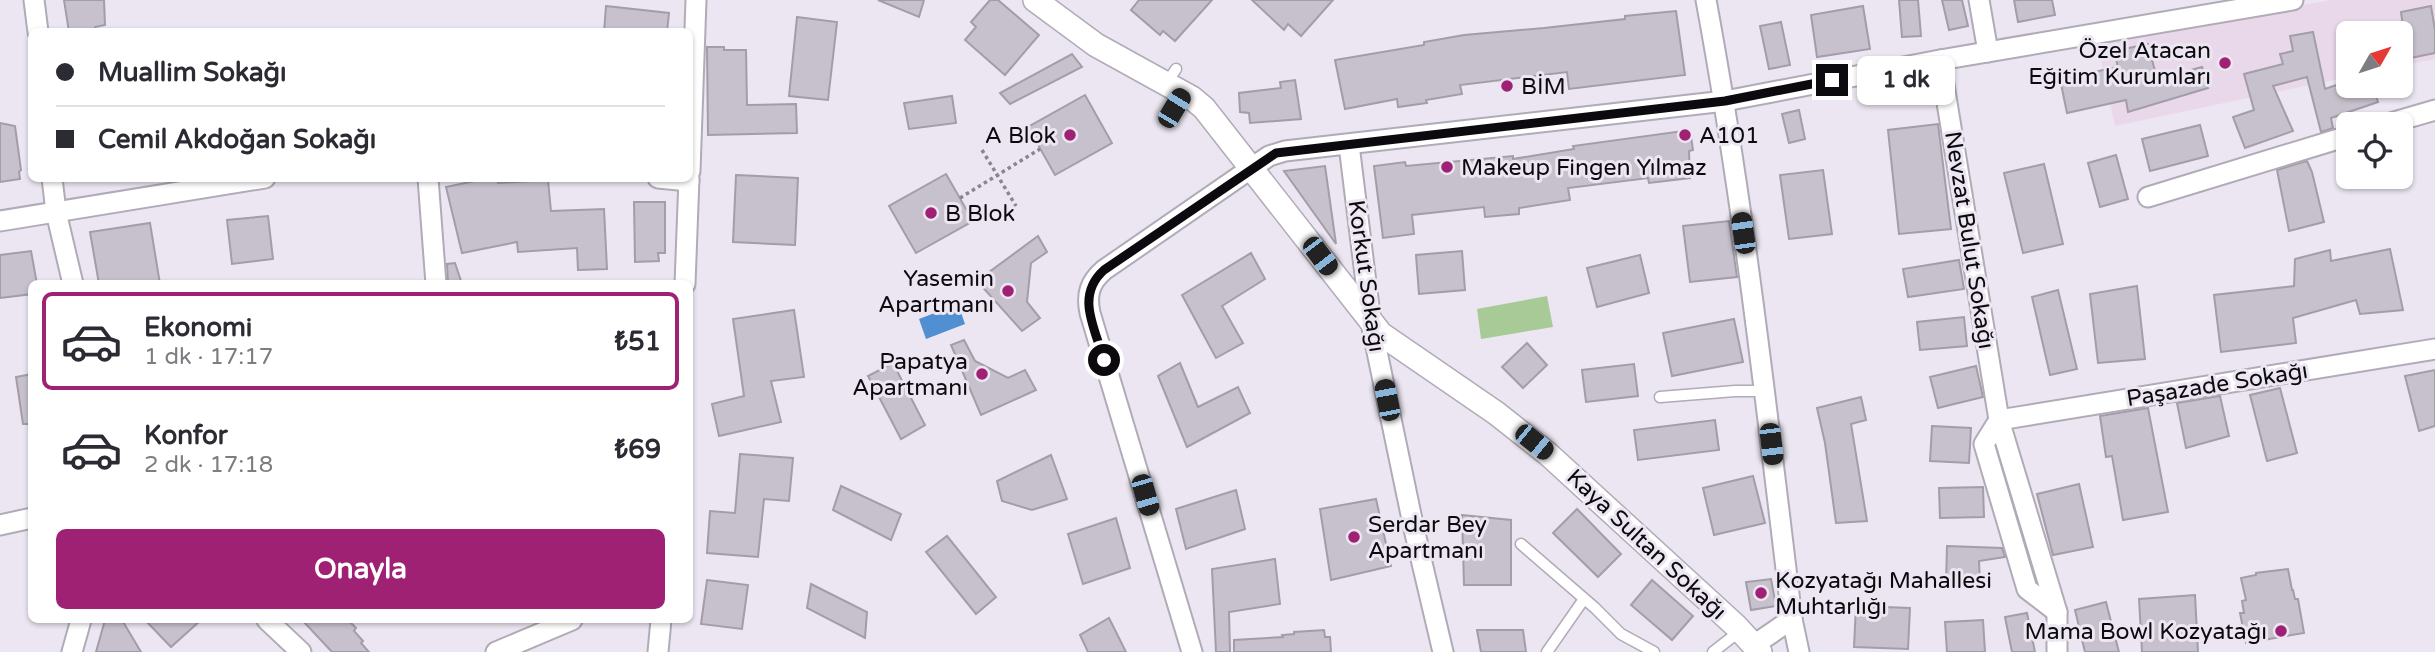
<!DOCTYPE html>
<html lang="tr">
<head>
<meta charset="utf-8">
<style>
	:root { --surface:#fff; --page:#f2f2f3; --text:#2b2b33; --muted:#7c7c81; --line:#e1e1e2; --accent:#9f2174 }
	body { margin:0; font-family:"Varela Round",sans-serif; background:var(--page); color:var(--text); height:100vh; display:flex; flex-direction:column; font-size:26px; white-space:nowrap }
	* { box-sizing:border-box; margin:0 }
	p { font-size:23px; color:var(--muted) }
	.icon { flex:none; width:38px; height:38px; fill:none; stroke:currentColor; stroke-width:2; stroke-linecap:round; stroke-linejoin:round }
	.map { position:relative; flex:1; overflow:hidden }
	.drawer { position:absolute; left:28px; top:280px; width:665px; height:343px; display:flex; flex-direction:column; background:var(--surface); border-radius:10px; box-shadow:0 2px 5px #0004 }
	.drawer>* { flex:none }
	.hud { position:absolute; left:28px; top:28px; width:665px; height:154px; border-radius:10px; box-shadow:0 2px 5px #0004; display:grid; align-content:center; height:154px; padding:0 28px; background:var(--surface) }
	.needle { width:46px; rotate:51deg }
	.buttons { position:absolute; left:2336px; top:21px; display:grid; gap:14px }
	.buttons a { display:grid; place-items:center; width:77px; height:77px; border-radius:10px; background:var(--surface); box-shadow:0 2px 5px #0004; font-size:35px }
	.end { position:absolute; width:32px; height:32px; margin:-16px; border:9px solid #0c0a0e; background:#fff; box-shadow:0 0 0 4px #fff }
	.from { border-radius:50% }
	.bubble { position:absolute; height:49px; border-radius:10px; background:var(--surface); box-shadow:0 2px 5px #0004; font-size:23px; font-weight:700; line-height:49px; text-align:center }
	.car { position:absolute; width:21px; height:42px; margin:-21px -10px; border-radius:9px; box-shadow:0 0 5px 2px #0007; background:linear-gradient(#222 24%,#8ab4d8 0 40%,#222 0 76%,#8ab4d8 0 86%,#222 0) }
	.hud b { display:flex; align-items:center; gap:24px; height:66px; font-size:26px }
	.hud b+b { border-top:2px solid var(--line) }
	.hud i { width:18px; height:18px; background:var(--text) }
	ul { padding:12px 0 0; list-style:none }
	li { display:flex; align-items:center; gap:21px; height:98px; margin:0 14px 10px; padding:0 14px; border:4px solid transparent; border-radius:10px }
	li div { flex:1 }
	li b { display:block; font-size:26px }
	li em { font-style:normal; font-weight:700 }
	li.on { border-color:var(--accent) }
	li>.icon { width:63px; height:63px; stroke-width:1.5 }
	.cta { display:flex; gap:14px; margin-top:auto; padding:14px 28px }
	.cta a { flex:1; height:80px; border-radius:10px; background:var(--accent); color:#fff; font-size:28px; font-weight:700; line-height:80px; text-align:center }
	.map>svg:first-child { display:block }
	.education { fill:#e9d8ea }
	.green { fill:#a8ca97 }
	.water { fill:#4f8fd2 }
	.building { fill:#c7c1cd; stroke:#a39da8; stroke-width:2 }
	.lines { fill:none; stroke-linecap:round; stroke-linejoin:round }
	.service-casing { stroke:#b0abb6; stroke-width:13 }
	.minor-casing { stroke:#b0abb6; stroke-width:23 }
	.tertiary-casing { stroke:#b0abb6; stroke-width:26 }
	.path { stroke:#89868d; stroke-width:3.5; stroke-dasharray:3.5 3.5; stroke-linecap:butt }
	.service { stroke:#fff; stroke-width:10 }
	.minor { stroke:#fff; stroke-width:19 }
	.tertiary { stroke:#fff; stroke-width:23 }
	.route { stroke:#0c0a0e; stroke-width:9 }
	.poi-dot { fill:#9f2174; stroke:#ebe6f1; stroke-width:2.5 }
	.labels { text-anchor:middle; stroke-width:6; stroke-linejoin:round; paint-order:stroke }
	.poi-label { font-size:23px; fill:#0c0a0e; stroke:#ebe6f1; text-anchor:start }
	.street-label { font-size:23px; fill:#0c0a0e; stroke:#ebe6f1 }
</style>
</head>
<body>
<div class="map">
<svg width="2435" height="652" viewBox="0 0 2435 652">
	<rect width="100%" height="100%" fill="#ebe6f1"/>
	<polygon class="education" points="2331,0 2435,0 2435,59 2401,66 2401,33 2348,33 2348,77 2115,126 2097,41"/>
	<polygon class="green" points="1547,296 1553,327 1481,339 1477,309"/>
	<polygon class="water" points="958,304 965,324 926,339 919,319"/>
	<g class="building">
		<polygon points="64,0 104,0 105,25 95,27 95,30 69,32"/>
		<polygon points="878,0 924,0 919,17"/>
		<polygon points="990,0 998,0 1039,35 1005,75 965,40 976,27 971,22"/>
		<polygon points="1139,0 1212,0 1175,41 1163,31 1160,35 1131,10"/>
		<polygon points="1252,0 1333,0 1301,36 1288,24 1284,30"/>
		<polygon points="1899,0 1918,0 1921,36 1902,37"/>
		<polygon points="1942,0 1962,0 1968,26 1949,30"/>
		<polygon points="2014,0 2052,0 2055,15 2018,22"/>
		<polygon points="606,6 669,13 667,32 604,32"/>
		<polygon points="1863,6 1870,49 1817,57 1811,15"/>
		<polygon points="2431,6 2435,30 2435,53 2401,60 2401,35 2404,34 2401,12"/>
		<polygon points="1676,11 1685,75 1569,89 1567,72 1460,85 1462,94 1426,100 1427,103 1398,107 1397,99 1345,109 1335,60 1424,45 1424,42 1464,35 1544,28 1625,19 1625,16"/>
		<polygon points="797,17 837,22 828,100 789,96"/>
		<polygon points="1781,22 1790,65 1769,69 1760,26"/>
		<polygon points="2313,32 2325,89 2348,81 2348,86 2373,86 2378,102 2331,118 2333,128 2321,132 2307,77 2273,86 2293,131 2245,148 2233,117 2254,110 2244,74 2283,64 2280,54 2293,51 2290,36"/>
		<polygon points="2148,44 2157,79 2202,67 2208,88 2128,112 2126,100 2067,113 2060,79 2118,67 2114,51"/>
		<polygon points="707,47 724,47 724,50 746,50 747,105 796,104 797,133 708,135"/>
		<polygon points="1072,54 1082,67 1010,104 1000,93"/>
		<polygon points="1295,80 1301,119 1250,123 1249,113 1240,112 1239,93 1281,88 1280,82"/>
		<polygon points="1085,95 1112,143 1055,175 1028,127"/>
		<polygon points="952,96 956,123 909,129 904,103"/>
		<polygon points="1799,110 1805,139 1789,143 1782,114"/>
		<polygon points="0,123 15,126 21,170 19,172 20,179 0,182"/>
		<polygon points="1938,124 1951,229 1899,234 1888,130"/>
		<polygon points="2200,125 2208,156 2150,171 2142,139"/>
		<polygon points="1690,130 1693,150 1689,151 1690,178 1649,183 1648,178 1568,188 1570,200 1519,208 1519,214 1485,217 1484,207 1412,215 1414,234 1383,238 1374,166 1405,162 1406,166 1513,156 1513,159 1574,149 1573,146"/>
		<polygon points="2116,155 2128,199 2100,207 2088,163"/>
		<polygon points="2307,161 2312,172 2324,222 2289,231 2277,170"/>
		<polygon points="2044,164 2063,244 2023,253 2004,173"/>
		<polygon points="1325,166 1336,244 1284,171"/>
		<polygon points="1823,170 1832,234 1789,239 1780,175"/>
		<polygon points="946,174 973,221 916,253 889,206"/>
		<polygon points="736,175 798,178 795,245 733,242"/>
		<polygon points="489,178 497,178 498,183 548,180 551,211 604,209 607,269 578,270 577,248 518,252 517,242 462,253 446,187"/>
		<polygon points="634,202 665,202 665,253 658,253 659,261 635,262"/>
		<polygon points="268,216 273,259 232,264 227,220"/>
		<polygon points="1729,221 1737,277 1690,282 1683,226"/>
		<polygon points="150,223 160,284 99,284 90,232"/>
		<polygon points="1038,236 1047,252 1031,263 1027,302 1040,318 1022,331 977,281"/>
		<polygon points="2390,249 2403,310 2360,314 2356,300 2293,318 2296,343 2221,352 2214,295 2294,286 2295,259 2330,250 2331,261"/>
		<polygon points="31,251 37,284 32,284 32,294 0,298 0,255"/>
		<polygon points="1462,251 1465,290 1419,294 1416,255"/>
		<polygon points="1251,253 1265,279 1222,306 1243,343 1216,358 1182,295"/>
		<polygon points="1640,255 1649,293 1597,307 1587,268"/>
		<polygon points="1959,260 1964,289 1908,297 1903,269"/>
		<polygon points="455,263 462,284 448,284 447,264"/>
		<polygon points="2137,286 2145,359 2098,363 2090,294"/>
		<polygon points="2058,290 2077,369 2050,375 2032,297"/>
		<polygon points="794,310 804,377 771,381 781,422 719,436 712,404 744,396 733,319"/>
		<polygon points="1964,317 1967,346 1920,350 1917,322"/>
		<polygon points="1734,319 1743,362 1672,376 1663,333"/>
		<polygon points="964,340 975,361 1008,378 1025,370 1036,390 981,415 951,345"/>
		<polygon points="1527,343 1547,365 1523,388 1502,367"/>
		<polygon points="893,363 925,425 901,439 868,376"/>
		<polygon points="1180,363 1198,407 1238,387 1250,413 1187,447 1158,376"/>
		<polygon points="1634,364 1638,396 1586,402 1582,370"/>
		<polygon points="1976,366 1983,397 1938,408 1930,377"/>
		<polygon points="2435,370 2435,426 2419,431 2405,376"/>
		<polygon points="32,374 32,424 23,424 16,377"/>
		<polygon points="2280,388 2297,453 2267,461 2250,395"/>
		<polygon points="2220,396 2229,436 2186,448 2177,403"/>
		<polygon points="1861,397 1866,420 1851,424 1867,521 1836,523 1825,443 1817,408"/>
		<polygon points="2148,408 2168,512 2123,520 2112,456 2106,457 2100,416"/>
		<polygon points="1715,420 1719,450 1638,460 1634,430"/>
		<polygon points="1932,426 1971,428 1969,463 1930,461"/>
		<polygon points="740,454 793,458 789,501 764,499 758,557 707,553 710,511 735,513"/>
		<polygon points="1051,455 1067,499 1032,510 1002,501 997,481"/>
		<polygon points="1753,476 1765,523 1714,535 1703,488"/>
		<polygon points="2079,484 2093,547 2053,555 2037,494"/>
		<polygon points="841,486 901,514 891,540 833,510"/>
		<polygon points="1983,487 1984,517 1940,518 1939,488"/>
		<polygon points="1236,490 1245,529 1186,549 1176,509"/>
		<polygon points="1376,499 1391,566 1331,580 1320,509"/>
		<polygon points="1577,509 1621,554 1598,577 1553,533"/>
		<polygon points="1462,515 1511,520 1511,585 1464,585"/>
		<polygon points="1116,518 1130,568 1083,584 1068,534"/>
		<polygon points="947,536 996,597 976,614 926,552"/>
		<polygon points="1947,546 2002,548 2005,557 1979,561 1980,584 1946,583"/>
		<polygon points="1275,559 1280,604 1229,612 1230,652 1216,652 1212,569"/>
		<polygon points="2288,569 2292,590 2293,590 2295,599 2298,599 2304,633 2246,643 2240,613 2244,613 2242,601 2246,600 2241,578 2256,575 2256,573"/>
		<polygon points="1771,579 1776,606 1751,610 1746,582"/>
		<polygon points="707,580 748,585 742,629 701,624"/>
		<polygon points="1652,580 1693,616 1672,640 1631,605"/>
		<polygon points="811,584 867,612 865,638 807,608"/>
		<polygon points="2195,595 2198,652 2142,652 2139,599"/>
		<polygon points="2106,602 2119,652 2085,652 2075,610"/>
		<polygon points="1856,606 1910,608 1908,649 1854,647"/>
		<polygon points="2027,613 2035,652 2012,652 2005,617"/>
		<polygon points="1109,618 1126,652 1088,652 1080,635"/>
		<polygon points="105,620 122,620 141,652 96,652"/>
		<polygon points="145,620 201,620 171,647"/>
		<polygon points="302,620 348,620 356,628 354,631 363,641 361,643 369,652 332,652"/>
		<polygon points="1983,620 1985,652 1947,652 1945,622"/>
		<polygon points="1324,630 1325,637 1330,637 1331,652 1234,652 1234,640 1283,637 1282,635 1294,634 1294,632"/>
		<polygon points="1477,630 1523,630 1526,652 1481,652"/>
	</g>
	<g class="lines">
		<defs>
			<g id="service">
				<polyline points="1166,84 1176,69"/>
				<polyline points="1174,109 1183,94"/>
				<polyline points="1660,397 1735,391 1765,391"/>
				<polyline points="1521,544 1595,608 1621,634 1654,652"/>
				<polyline points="1547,652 1584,599"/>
				<polyline points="1713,652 1740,631"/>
			</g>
			<g id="minor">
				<polyline points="34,0 38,32"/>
				<path d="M1706,0c38,205 61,412 86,619l7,33"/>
				<polyline points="1979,0 1988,52"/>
				<polyline points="1940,60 1999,420 2057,612 2057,652"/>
				<polyline points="2387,124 2435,110"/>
				<polyline points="1349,145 1371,323 1414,529 1443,652"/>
				<polyline points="690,171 696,0"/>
				<polyline points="52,178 56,212 73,284"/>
				<polyline points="428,178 436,284"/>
				<polyline points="658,178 689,181"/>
				<polyline points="2148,197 2348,136"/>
				<polyline points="0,221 265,178"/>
				<polyline points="685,284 689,178"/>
				<polyline points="0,525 32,518"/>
				<polyline points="2057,612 2027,589 1984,444 1999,420 2435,349"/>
				<polyline points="267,620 301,652"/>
				<polyline points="1754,645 1792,619"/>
				<polyline points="72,652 81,620"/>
				<polyline points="496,652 572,620"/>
				<polyline points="658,652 661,620"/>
				<path d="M1192,652l-102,-339c-4,-19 0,-31 14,-43l165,-114 16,-5 440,-50 215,-41 353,-60"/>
			</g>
			<polyline id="tertiary" points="1035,0 1096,45 1192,98 1204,108 1381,334 1496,413 1548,454 1736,626 1760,652"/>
		</defs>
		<use href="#service" class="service-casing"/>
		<use href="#minor" class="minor-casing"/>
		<use href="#tertiary" class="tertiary-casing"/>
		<g class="path">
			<polyline points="982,150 1016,206"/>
			<polyline points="960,198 1040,149"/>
		</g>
		<use href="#service" class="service"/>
		<use href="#minor" class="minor"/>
		<use href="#tertiary" class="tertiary"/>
	</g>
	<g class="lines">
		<path class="route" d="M1104,360c-9,-32 -29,-64 0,-90l172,-117 449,-52 107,-21"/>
	</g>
	<g class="poi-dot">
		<circle cx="2225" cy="63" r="7"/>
		<circle cx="1507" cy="86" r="7"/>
		<circle cx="1070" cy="135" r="7"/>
		<circle cx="1685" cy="135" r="7"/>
		<circle cx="1447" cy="167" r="7"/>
		<circle cx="931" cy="213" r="7"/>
		<circle cx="1008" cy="291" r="7"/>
		<circle cx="982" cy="374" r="7"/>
		<circle cx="1354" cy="537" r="7"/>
		<circle cx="1761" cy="593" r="7"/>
		<circle cx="2281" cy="631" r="7"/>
	</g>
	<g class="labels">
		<g class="poi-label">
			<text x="2211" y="58" text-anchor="end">Özel Atacan<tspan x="2211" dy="26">Eğitim Kurumları</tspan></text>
			<text x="1521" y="94">BİM</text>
			<text x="1056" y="143" text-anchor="end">A Blok</text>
			<text x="1699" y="143">A101</text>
			<text x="1461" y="175">Makeup Fingen Yılmaz</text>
			<text x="945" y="221">B Blok</text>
			<text x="994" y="286" text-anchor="end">Yasemin<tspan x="994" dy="26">Apartmanı</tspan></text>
			<text x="968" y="369" text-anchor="end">Papatya<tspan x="968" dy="26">Apartmanı</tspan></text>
			<text x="1368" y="532">Serdar Bey<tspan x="1368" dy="26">Apartmanı</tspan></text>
			<text x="1775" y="588">Kozyatağı Mahallesi<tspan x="1775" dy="26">Muhtarlığı</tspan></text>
			<text x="2267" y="639" text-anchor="end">Mama Bowl Kozyatağı</text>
		</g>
		<g class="street-label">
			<text transform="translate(1970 240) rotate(81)" y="8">Nevzat Bulut Sokağı</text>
			<text transform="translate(1367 276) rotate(82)" y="8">Korkut Sokağı</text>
			<text transform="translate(2217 384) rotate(-9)" y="8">Paşazade Sokağı</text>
			<text transform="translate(1647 544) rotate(43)" y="8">Kaya Sultan Sokağı</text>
		</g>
	</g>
</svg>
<div class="buttons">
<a><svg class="needle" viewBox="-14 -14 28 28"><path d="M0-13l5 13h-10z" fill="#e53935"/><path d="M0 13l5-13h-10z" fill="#7c7c81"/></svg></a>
<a><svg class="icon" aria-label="locate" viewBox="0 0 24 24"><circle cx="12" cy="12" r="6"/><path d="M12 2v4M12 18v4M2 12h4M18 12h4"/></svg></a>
</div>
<i class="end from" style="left:1104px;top:360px"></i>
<i class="end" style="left:1832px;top:80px"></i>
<div class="bubble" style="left:1857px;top:56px;width:98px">1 dk</div>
<i class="car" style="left:1174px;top:108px;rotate:31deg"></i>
<i class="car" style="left:1743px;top:233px;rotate:352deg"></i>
<i class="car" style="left:1320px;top:256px;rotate:143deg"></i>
<i class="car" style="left:1387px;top:400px;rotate:349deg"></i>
<i class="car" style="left:1534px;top:442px;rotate:129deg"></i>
<i class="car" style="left:1771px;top:444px;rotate:173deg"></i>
<i class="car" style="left:1145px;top:495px;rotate:164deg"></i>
<div class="hud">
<b><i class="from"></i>Muallim Sokağı</b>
<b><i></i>Cemil Akdoğan Sokağı</b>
</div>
<section class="drawer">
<ul>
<li class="on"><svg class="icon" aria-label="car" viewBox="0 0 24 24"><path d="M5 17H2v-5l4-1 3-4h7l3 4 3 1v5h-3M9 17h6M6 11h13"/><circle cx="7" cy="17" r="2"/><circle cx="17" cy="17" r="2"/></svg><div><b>Ekonomi</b><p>1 dk · 17:17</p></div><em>₺51</em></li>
<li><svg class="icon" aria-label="car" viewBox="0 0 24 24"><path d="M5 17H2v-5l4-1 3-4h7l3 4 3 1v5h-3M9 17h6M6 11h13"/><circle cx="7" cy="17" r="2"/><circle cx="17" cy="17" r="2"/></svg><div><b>Konfor</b><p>2 dk · 17:18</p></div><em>₺69</em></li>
</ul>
<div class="cta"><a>Onayla</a></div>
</section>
</div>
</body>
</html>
